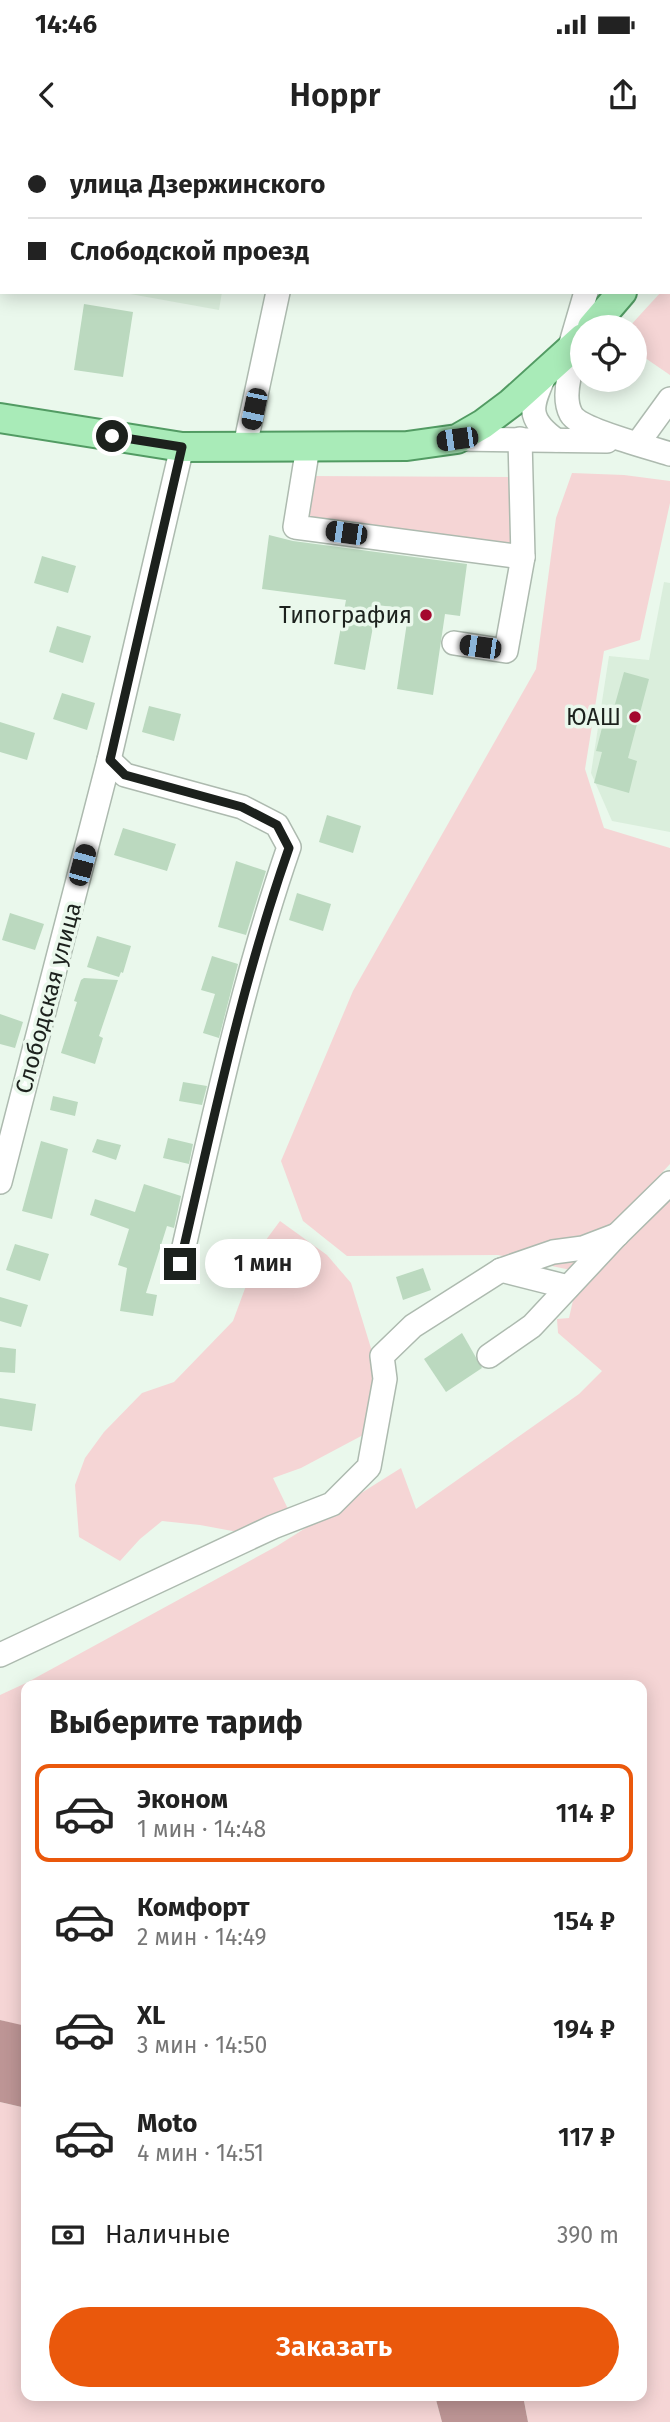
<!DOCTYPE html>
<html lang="ru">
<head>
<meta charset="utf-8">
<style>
	:root { --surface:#fff; --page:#f2f2f2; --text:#222; --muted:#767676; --line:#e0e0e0; --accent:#ea580c }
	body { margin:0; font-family:"Fira Sans",sans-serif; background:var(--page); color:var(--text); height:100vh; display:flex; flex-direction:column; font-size:26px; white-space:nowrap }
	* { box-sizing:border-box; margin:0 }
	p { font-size:23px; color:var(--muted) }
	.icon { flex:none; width:38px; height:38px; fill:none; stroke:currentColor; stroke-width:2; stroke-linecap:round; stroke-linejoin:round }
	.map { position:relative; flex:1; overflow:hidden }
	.details { position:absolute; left:21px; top:1540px; width:626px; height:721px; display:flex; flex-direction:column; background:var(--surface); border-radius:14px; box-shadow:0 4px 18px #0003 }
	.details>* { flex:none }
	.top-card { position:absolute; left:0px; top:0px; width:670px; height:154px; box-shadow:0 4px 18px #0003; display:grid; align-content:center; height:154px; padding:0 28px; background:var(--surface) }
	.buttons { position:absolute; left:570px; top:175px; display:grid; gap:14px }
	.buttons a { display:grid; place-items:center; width:77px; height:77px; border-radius:50%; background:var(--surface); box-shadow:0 4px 18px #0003; font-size:35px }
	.end { position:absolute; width:32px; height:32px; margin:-16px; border:9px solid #1c211d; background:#fff; box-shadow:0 0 0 4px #fff }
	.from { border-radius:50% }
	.bubble { position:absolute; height:49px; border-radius:24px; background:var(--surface); box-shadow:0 4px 18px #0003; font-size:23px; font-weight:600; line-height:49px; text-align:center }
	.car { position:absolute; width:21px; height:42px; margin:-21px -10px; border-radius:9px; box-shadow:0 0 5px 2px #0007; background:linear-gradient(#222 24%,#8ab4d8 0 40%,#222 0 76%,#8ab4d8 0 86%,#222 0) }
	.top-card b { display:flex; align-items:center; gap:24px; height:66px; font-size:26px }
	.top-card b+b { border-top:2px solid var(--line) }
	.top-card i { width:18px; height:18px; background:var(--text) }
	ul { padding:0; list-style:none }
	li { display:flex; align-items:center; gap:21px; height:98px; margin:0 14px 10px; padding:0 14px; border:4px solid transparent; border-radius:14px }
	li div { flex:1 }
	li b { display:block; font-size:26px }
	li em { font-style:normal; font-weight:600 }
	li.active { border-color:var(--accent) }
	li>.icon { width:63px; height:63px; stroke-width:1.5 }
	h2 { padding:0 28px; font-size:32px; line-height:84px }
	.pay { display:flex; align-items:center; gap:18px; height:77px; padding:0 28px; font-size:26px }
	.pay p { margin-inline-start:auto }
	.action { display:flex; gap:14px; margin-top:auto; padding:14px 28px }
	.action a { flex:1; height:80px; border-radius:42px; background:var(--accent); color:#fff; font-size:28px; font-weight:600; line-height:80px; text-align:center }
	.status { display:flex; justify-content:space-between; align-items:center; height:49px; padding:0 35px; background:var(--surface); direction:ltr }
	.status svg { height:19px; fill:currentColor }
	header { display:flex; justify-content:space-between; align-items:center; height:91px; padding:0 28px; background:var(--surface); font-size:32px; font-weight:600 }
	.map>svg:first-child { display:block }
	.built { fill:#daeedc }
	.green { fill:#f5d5d5 }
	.water { fill:#bd9595 }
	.building { fill:#bbd9bf }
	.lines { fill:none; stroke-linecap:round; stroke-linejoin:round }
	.minor-casing { stroke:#adbaaf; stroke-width:26 }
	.major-casing { stroke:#529b63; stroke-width:32 }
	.minor { stroke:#fff; stroke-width:23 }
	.major { stroke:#a9ebb8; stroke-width:28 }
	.route { stroke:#1c211d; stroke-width:9 }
	.poi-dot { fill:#a4082e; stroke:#eaf8ec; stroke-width:2.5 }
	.labels { text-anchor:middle; stroke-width:7; stroke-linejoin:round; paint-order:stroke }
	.poi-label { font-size:23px; fill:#1c211d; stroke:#eaf8ec; text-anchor:end }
	.street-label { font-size:23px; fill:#1c211d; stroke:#eaf8ec }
</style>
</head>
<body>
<div class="status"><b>14:46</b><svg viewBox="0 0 49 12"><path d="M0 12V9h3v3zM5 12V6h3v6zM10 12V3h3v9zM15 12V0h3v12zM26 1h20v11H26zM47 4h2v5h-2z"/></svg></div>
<header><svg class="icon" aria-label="back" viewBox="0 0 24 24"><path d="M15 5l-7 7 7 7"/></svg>Hoppr<svg class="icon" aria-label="share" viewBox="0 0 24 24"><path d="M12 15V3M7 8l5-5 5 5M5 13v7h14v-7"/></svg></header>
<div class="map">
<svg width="670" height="2282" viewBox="0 0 670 2282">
	<rect width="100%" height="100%" fill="#eaf8ec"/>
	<g class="built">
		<polygon points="0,0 253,0 2,2 2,132"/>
		<polygon points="119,152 222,152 219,170"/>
		<polygon points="664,442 670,443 670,692 612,681 591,633 609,516 649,520"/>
	</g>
	<g class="green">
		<polygon points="670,142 670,235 635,211 635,187 629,187 661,152 668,152"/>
		<polygon points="572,333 624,335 670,341 670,363 640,500 604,511 585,629 604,688 670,708 670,1024 571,1130 498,1115 347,1116 303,1081 281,1021 353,851 536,529 556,378"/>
		<polygon points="310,336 518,337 520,411 302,381"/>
		<polygon points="670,1054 670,2282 528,2282 523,2256 642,2256 642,1545 26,1545 26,1886 23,1886 0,1880 0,1555 26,1543 277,1406 401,1328 416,1369 579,1254 602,1231 558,1193 557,1179 569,1178 576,1147"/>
		<polygon points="280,1081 327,1115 351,1143 374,1218 380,1286 301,1328 273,1338 289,1371 254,1395 200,1385 162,1381 140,1399 120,1421 79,1397 75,1345 85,1318 104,1292 142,1253 174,1242 233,1181 260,1108"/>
		<polygon points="0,1962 26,1968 26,2256 435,2256 442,2282 0,2282"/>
	</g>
	<g class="water">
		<polygon points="0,1880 26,1886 26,1968 0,1962"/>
		<polygon points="435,2256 523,2256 528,2282 442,2282"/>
	</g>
	<g class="building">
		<polygon points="84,164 133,172 123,237 74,230"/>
		<polygon points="269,395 293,401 467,424 460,476 445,474 433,555 397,549 409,469 377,465 365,530 334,524 346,460 262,449"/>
		<polygon points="42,416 76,426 68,453 34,443"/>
		<polygon points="57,486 91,496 83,523 49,512"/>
		<polygon points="624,532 649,539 628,618 637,621 629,653 594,643 602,612 596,611 604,580 610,582"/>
		<polygon points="62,553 95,563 87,590 53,579"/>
		<polygon points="149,566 181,574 174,601 142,592"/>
		<polygon points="0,582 35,593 27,620 0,612"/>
		<polygon points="327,675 361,686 353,713 319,702"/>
		<polygon points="123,688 176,704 167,731 114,715"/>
		<polygon points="236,721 266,731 246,795 218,787"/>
		<polygon points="297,753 331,764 323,791 289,780"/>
		<polygon points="10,773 44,784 35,810 2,800"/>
		<polygon points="97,796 131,806 123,833 121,832 119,837 87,827"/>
		<polygon points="212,816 238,824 219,898 203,893 215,854 201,850"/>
		<polygon points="84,838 118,840 99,896 103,898 95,924 61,913 77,862 74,861 81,840"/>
		<polygon points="0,874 23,882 15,908 0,904"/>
		<polygon points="183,942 207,946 202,965 179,961"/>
		<polygon points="53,956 78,962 75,976 50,970"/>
		<polygon points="168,998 193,1004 189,1024 163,1018"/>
		<polygon points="97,999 121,1005 116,1020 92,1012"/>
		<polygon points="41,1001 68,1009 52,1079 22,1071"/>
		<polygon points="144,1044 181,1056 174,1088 167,1086 146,1153 157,1155 153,1176 120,1171 127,1128 118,1125 129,1089 90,1075 95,1059 135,1072"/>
		<polygon points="15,1104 49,1114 40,1141 6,1130"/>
		<polygon points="423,1128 431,1150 403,1160 396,1137"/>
		<polygon points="0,1157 28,1165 21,1187 0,1181"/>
		<polygon points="462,1193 482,1228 446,1252 424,1219"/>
		<polygon points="0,1207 16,1209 15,1233 0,1232"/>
		<polygon points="0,1258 36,1264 32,1291 0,1286"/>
	</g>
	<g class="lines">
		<defs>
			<g id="minor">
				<polyline points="307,2 307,0"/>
				<polyline points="412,2 412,0"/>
				<polyline points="668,41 670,41"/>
				<path d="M581,200c-7,18 -21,54 -10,74 9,16 78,33 99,40"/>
				<polyline points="569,210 586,152"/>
				<path d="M546,232c-14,32 -22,45 10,68"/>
				<polyline points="457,299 607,301"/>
				<polyline points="638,303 670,259"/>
				<polyline points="245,306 278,152"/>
				<polyline points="308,307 295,387 523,417 520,299"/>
				<polyline points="454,503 506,511 523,417"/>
				<path d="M109,620l16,15 117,32 35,18 12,22c-47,136 -77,278 -109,417"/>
				<polyline points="0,1042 109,620 182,307"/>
				<polyline points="501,1130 568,1147"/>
				<polyline points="489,1216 532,1186 617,1095 670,1043"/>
				<polyline points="0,1515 273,1387 332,1364 369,1327 385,1239 382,1216 413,1186 501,1130 553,1112 583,1108 617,1095"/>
			</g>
			<g id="major">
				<polyline points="668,103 670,101"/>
				<polyline points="592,187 622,152"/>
				<polyline points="0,278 182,307 407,306 457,299 483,284 511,263 583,198"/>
			</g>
		</defs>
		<use href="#minor" class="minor-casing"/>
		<use href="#major" class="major-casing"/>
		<use href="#minor" class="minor"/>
		<use href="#major" class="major"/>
	</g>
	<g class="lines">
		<path class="route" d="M112,296l70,11 -72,313 15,15 117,32 35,18 12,23c-47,134 -77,278 -109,416"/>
	</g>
	<g class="poi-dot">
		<circle cx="426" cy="475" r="7"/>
		<circle cx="635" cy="577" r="7"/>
	</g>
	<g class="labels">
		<g class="poi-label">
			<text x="412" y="483">Типография</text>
			<text x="621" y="585">ЮАШ</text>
		</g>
		<g class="street-label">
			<text transform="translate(48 858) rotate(-75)" y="8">Слободская улица</text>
		</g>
	</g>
</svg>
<div class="buttons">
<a><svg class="icon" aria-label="locate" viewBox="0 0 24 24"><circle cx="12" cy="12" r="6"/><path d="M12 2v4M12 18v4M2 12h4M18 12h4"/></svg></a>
</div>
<i class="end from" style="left:112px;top:296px"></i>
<i class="end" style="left:180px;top:1124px"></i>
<div class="bubble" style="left:205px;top:1099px;width:116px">1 мин</div>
<i class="car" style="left:254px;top:269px;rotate:192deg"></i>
<i class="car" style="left:457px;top:299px;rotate:262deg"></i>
<i class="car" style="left:346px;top:393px;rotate:278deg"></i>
<i class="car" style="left:480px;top:507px;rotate:278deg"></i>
<i class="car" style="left:82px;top:725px;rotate:15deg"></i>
<div class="top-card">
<b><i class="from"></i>улица Дзержинского</b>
<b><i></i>Слободской проезд</b>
</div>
<section class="details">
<h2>Выберите тариф</h2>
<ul>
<li class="active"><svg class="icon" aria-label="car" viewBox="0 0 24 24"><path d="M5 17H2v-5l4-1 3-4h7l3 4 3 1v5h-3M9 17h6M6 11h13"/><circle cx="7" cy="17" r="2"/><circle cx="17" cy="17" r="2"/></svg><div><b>Эконом</b><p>1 мин · 14:48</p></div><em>114 ₽</em></li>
<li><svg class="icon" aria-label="car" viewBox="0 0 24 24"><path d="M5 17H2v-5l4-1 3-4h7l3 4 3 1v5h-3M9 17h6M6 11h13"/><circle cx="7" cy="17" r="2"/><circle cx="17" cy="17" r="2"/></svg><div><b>Комфорт</b><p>2 мин · 14:49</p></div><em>154 ₽</em></li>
<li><svg class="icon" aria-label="car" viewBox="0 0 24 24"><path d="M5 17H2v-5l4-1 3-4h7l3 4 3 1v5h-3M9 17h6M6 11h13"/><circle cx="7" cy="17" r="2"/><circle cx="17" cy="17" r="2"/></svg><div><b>XL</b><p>3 мин · 14:50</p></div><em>194 ₽</em></li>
<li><svg class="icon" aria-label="car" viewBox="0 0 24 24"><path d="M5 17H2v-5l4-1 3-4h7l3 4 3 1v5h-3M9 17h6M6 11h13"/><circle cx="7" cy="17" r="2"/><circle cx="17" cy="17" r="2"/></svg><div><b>Moto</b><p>4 мин · 14:51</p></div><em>117 ₽</em></li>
</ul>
<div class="pay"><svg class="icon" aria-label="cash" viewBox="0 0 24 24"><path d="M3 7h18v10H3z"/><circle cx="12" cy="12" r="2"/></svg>Наличные<p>390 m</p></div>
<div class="action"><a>Заказать</a></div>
</section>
</div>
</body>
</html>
